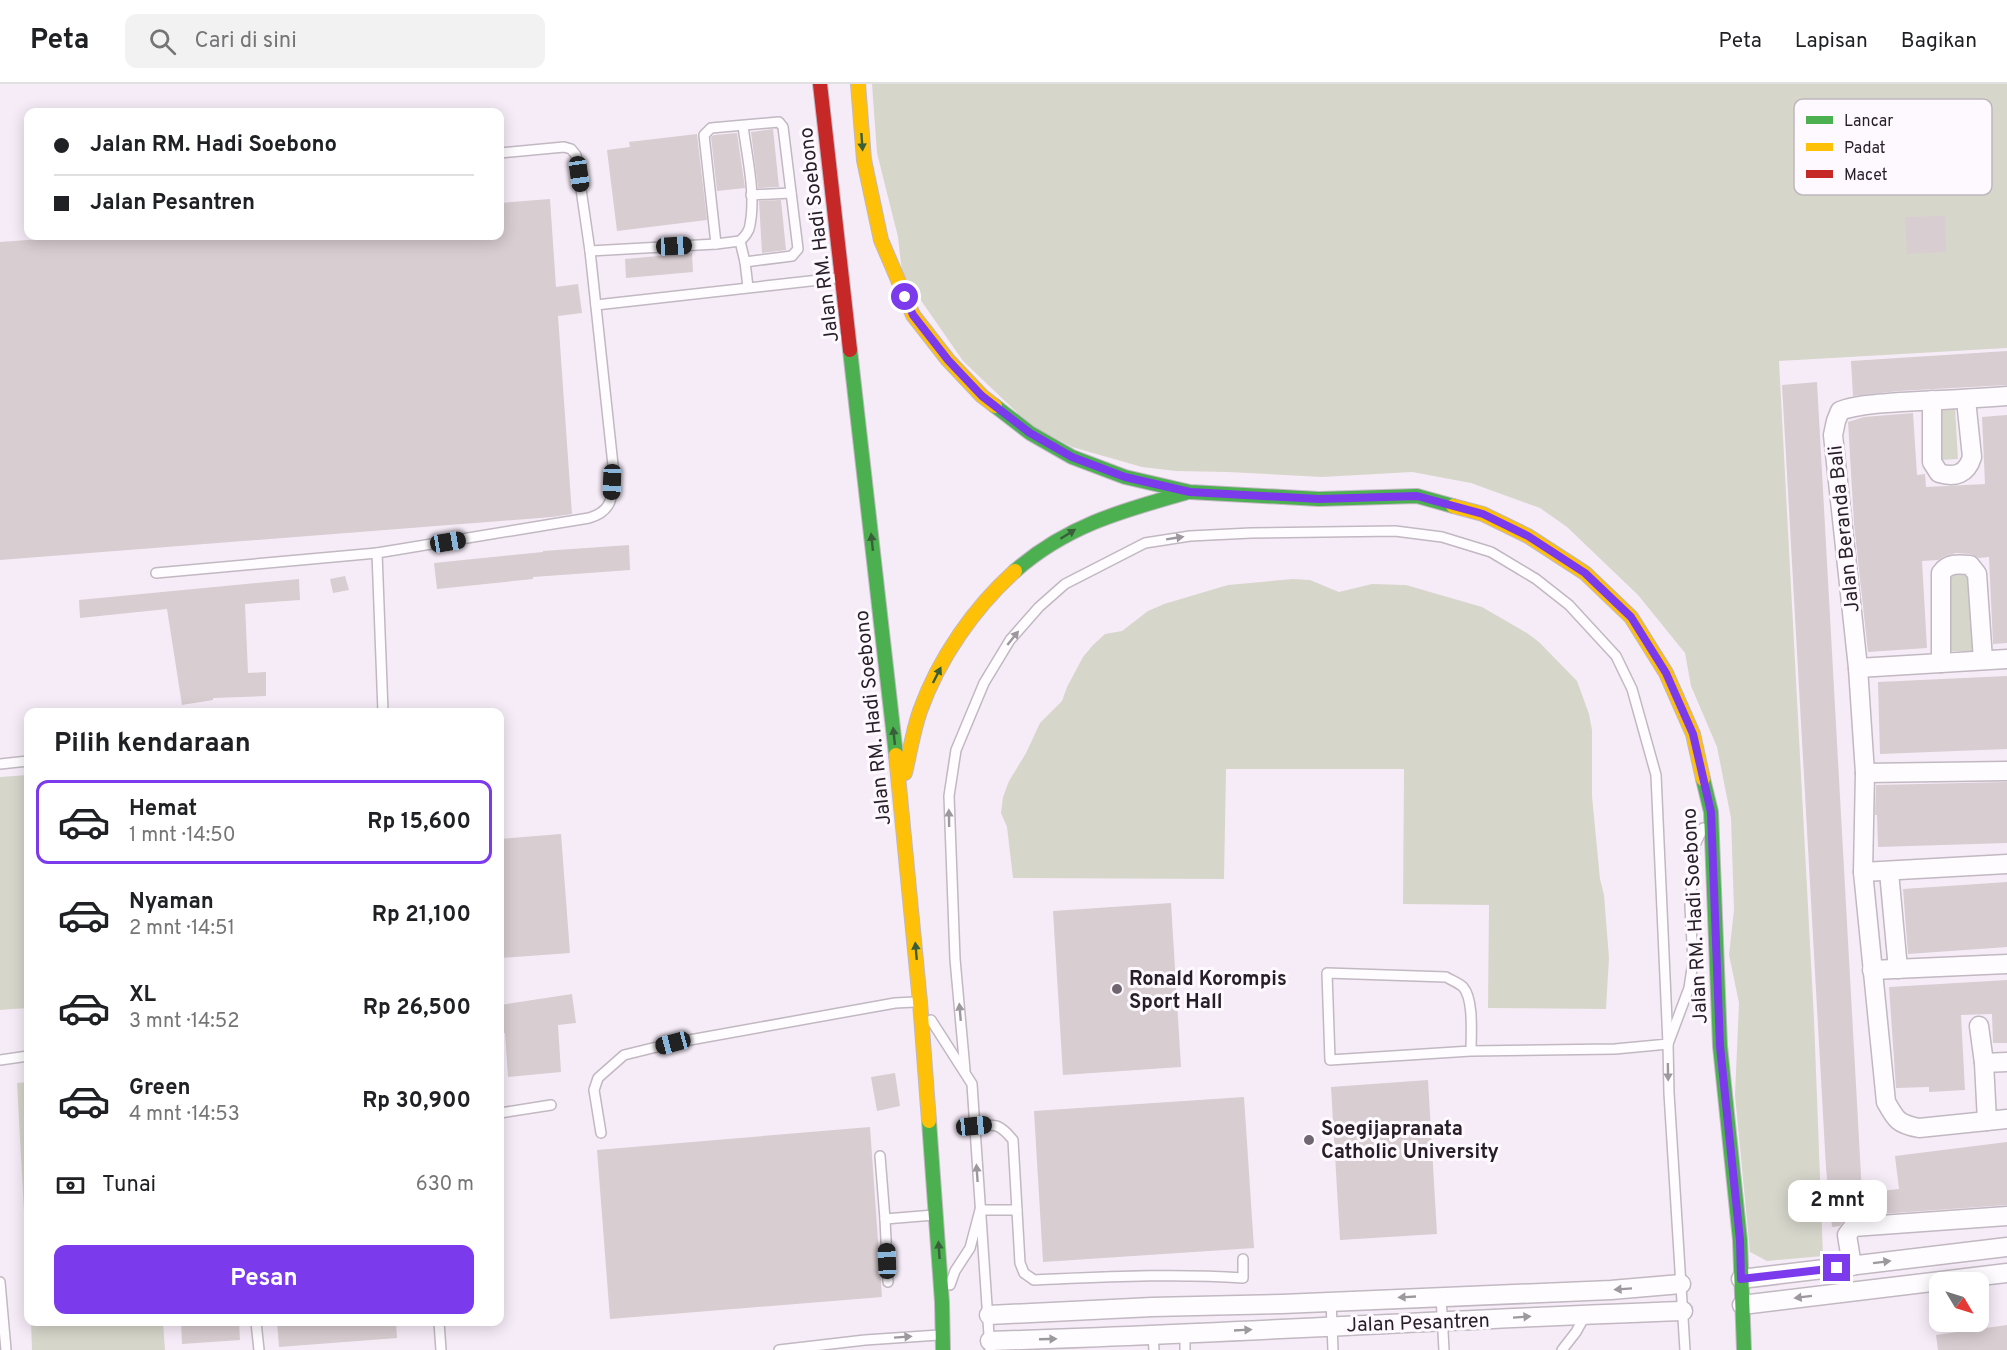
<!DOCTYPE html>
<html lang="id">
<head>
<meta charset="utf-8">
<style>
	:root { --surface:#fff; --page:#f2f2f2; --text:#202124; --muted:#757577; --line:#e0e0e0; --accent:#7c3aed }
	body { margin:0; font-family:Overpass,sans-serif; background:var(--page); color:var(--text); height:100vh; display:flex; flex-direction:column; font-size:22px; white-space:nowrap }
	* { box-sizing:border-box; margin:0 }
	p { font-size:20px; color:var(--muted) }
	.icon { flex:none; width:33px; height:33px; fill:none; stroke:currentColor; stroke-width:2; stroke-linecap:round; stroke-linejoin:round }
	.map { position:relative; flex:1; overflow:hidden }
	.panel { position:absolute; left:24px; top:624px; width:480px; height:618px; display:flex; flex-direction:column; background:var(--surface); border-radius:12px; box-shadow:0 3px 15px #0003 }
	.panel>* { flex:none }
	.guide { position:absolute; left:24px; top:24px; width:480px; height:132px; border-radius:12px; box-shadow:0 3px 15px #0003; display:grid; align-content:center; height:132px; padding:0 30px; background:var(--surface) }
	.needle { width:39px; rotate:128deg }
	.tools { position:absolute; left:1929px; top:1188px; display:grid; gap:12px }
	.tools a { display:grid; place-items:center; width:60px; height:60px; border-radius:12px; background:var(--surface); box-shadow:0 3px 15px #0003; font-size:30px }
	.end { position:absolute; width:27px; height:27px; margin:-14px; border:8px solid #7c3aed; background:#fff; box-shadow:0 0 0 3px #fff }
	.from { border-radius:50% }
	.bubble { position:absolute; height:42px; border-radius:12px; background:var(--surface); box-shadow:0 3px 15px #0003; font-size:20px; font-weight:700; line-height:42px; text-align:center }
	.car { position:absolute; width:18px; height:36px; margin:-18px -9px; border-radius:8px; box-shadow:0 0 4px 2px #0007; background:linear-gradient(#222 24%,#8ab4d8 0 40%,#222 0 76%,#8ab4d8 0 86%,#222 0) }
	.guide b { display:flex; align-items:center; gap:21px; height:57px; font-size:22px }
	.guide b+b { border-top:2px solid var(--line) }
	.guide i { width:15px; height:15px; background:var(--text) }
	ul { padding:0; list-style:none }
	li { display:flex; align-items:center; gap:18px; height:84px; margin:0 12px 9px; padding:0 18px; border:3px solid transparent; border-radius:12px }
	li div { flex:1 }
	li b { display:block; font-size:22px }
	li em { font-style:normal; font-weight:700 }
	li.selected { border-color:var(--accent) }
	li>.icon { width:54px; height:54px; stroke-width:1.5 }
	h2 { padding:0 30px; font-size:27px; line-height:72px }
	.pay { display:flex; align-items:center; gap:15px; height:66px; padding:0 30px; font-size:22px }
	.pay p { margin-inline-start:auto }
	.action { display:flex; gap:12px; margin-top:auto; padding:12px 30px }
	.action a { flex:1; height:69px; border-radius:12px; background:var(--accent); color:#fff; font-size:24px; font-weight:700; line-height:69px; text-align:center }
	header { display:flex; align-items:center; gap:36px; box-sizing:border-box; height:84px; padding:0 30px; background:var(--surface); border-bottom:2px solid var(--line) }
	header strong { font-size:28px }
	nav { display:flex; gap:33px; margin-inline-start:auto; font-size:21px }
	.search { width:420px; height:54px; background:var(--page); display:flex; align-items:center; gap:15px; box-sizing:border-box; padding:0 21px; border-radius:12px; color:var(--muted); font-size:22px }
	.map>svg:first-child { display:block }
	.green { fill:#d7d6cb }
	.building { fill:#d8cdd0 }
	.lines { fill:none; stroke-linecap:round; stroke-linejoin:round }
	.lane-casing { stroke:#c1b8c2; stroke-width:12 }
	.street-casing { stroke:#c1b8c2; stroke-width:21 }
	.fast-casing { stroke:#c1b8c2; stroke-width:16 }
	.slow-casing { stroke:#c1b8c2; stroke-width:16 }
	.jam-casing { stroke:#c1b8c2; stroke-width:16 }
	.lane { stroke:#fefcfe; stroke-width:9 }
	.street { stroke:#fefcfe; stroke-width:18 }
	.fast { stroke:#4caf50; stroke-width:14 }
	.slow { stroke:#ffc107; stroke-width:14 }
	.jam { stroke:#c62828; stroke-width:14 }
	.oneway { fill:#385f3a }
	.oneway2 { fill:#9d989e }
	.route { stroke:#7c3aed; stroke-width:8 }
	.poi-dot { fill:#6f6671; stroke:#fef9ff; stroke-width:2 }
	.labels { text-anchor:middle; stroke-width:6; stroke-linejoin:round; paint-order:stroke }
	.street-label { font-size:20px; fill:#271e28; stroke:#fef9ff }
	.poi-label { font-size:20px; font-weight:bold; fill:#271e28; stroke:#fef9ff; text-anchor:start }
	.key { fill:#fef9ff; stroke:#beb7be; stroke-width:1.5 }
	.key-label { font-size:16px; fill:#271e28 }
</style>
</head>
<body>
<header>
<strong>Peta</strong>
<div class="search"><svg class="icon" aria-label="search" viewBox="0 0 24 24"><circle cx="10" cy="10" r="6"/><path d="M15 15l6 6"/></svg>Cari di sini</div>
<nav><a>Peta</a><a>Lapisan</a><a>Bagikan</a></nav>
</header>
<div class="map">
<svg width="2007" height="1266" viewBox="0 0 2007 1266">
	<rect width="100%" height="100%" fill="#f6ecf8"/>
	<g class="green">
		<polygon points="872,0 2007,0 2007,264 1779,277 1814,935 1823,1172 1767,1177 1750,1168 1735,1011 1739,919 1729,871 1734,826 1731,734 1717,663 1691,602 1685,569 1638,511 1567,443 1540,424 1471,399 1412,388 1322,393 1228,388 1176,387 1142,383 1072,363 1030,341 963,277 902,189 898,153 877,69"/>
		<polygon points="1955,323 1958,375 1940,376 1937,324"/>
		<polygon points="1951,490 1969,490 1973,567 1951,567"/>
		<polygon points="1293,495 1310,496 1339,508 1372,500 1406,501 1482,523 1527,549 1539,558 1577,597 1589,630 1592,646 1592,712 1600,795 1604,811 1609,874 1606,925 1488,924 1489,821 1403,820 1404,685 1226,685 1224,795 1013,794 1007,743 1001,729 1003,713 1009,697 1026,669 1040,639 1062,617 1067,603 1083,573 1093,561 1105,550 1122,547 1148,527 1164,520 1228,501"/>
		<polygon points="28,691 28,924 0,926 0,693"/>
		<polygon points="28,998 28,1201 17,999"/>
		<polygon points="31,1238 163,1238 165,1266 32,1266"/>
	</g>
	<g class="building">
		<polygon points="773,45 779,103 758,104 751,48"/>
		<polygon points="737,49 745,104 717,107 711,53 714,51"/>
		<polygon points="697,50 707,136 617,147 607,66 630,63 629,58"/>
		<polygon points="550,115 556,203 578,200 582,229 558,232 572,430 552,433 0,476 0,158 83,152 500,152 500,119"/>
		<polygon points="781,116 786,166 762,169 759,117"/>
		<polygon points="1945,132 1946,168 1907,170 1905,133"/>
		<polygon points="692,169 693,188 626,194 625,175"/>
		<polygon points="2007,267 2007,301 1899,307 1853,312 1851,277"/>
		<polygon points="1817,298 1862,1109 1899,1105 1895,1072 2007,1058 2007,1121 1852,1132 1847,1133 1840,1142 1832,1143 1826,1084 1782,301"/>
		<polygon points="1913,329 1917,391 1925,390 1926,403 1985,400 1982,333 2007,331 2007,559 1993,560 1989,473 1979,474 1971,470 1956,469 1945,472 1938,476 1922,477 1927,564 1868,568 1854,440 1848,338 1864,333"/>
		<polygon points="629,461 630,486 533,493 533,495 437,505 434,479 543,468 543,467"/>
		<polygon points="345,492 349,506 333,509 330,495"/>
		<polygon points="299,495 300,516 245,520 248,589 266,588 266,612 213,614 213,616 182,621 167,525 80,534 79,516"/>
		<polygon points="2007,592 2007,665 1880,670 1878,598"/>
		<polygon points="2007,698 2007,759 1878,763 1877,731 1875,731 1876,701"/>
		<polygon points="561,750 570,869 500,874 500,755"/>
		<polygon points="2007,798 2007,863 1908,870 1903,805"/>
		<polygon points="1171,819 1181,983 1063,991 1053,827"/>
		<polygon points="2007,896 2007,959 1993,959 1992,930 1961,931 1965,1006 1929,1008 1929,1003 1896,1004 1889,903"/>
		<polygon points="572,910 576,939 558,941 561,988 508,993 505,949 500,950 500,921"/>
		<polygon points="895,989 900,1022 877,1027 871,993"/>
		<polygon points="1428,996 1437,1150 1340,1156 1331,1003"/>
		<polygon points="1244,1013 1254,1164 1043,1178 1034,1027"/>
		<polygon points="870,1043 882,1213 610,1235 597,1066"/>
		<polygon points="181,1238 239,1238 240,1256 182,1260"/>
		<polygon points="277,1238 396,1238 397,1254 279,1263"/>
		<polygon points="2007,1241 2007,1266 1938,1266 1936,1251"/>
	</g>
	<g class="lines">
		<defs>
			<g id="lane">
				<polyline points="751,111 791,109"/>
				<path d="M740,157c5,-5 9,-9 10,-16 6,-31 -3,-68 -7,-99"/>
				<polyline points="716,160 704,51 711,44 779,38 783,43 798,165 792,172 745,178"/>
				<polyline points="590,167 716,160 740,157 745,178 748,203"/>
				<polyline points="596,221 837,194"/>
				<polyline points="156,489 377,469"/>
				<path d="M383,628l-6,-159 212,-35c28,-8 23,-28 24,-53l-23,-214 -14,-96 -5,-6 -7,-2 -64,6"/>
				<polyline points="0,680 28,677"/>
				<polyline points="931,936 972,1000 990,1266"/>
				<polyline points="0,976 28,972"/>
				<path d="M965,986l-10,-111 -6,-163 7,-46 28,-67 26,-43 29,-33 26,-23 80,-41 45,-7 61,-3 144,-2 47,6 49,15 45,27 33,26 47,51 16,33 24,86 12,269 -53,5 -144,2 -141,9 -3,-87 119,4c5,3 13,6 17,10 11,12 8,48 8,64"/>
				<polyline points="500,1029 551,1021"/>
				<path d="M974,1042c21,-2 25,-3 39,14l7,123 4,10 10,7c70,-3 139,-7 209,-2v-19"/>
				<polyline points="601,1049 594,1006 598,994 624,971 673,959 895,919 915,918"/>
				<polyline points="880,1072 885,1135 934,1131"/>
				<polyline points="885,1135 888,1198"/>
				<polyline points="0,1198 6,1266"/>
				<polyline points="950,1201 955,1187 970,1164 980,1126 1017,1126"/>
				<polyline points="1441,1212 1444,1266"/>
				<polyline points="1331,1217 1333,1266"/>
				<polyline points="256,1238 259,1266"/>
				<polyline points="439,1238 441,1266"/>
				<polyline points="1185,1249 1185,1266"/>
				<polyline points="1153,1251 1154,1266"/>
				<polyline points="779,1266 865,1256 939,1251"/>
				<polyline points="1562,1266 1576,1248 1586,1230"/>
				<polyline points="1685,1266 1669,1009 1668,960 1689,904 1693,878 1690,822 1695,761 1703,744"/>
			</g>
			<g id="street">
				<path d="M2007,312c-36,3 -71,4 -107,6 -20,2 -41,2 -60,9l-4,10 -3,14 25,233 7,105 142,-2"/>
				<path d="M1932,316v62l7,11c16,5 28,1 33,-16l-6,-57"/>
				<path d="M1941,579v-90c7,-10 17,-9 29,-8l7,9 6,86"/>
				<polyline points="1858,584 2007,575"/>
				<path d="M1865,689l-2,99 23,230c10,18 12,22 33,26l88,-9"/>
				<polyline points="1863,788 2007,780"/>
				<polyline points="1889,788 1898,885"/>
				<polyline points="1872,886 2007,880"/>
				<polyline points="1979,942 1984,979 1987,1037"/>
				<polyline points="1984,979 2007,978"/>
				<polyline points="1852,1182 1847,1151 1853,1143 2007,1132"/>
				<polyline points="1741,1195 2007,1163"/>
				<polyline points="1742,1221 2007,1189"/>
				<polyline points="989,1231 1152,1223 1282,1220 1611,1206 1681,1200"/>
				<path d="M990,1257c231,-7 462,-22 693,-30"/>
			</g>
			<g id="fast">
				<polyline points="850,266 896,671"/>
				<polyline points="995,322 1030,349 1072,373 1125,393 1190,408 1319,415 1417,412 1453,422"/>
				<path d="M1015,487c51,-45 106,-60 170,-78"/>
				<polyline points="1703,695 1711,728 1720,962 1740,1156 1744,1266"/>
				<polyline points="929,1037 942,1218 943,1266"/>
			</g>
			<g id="slow">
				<polyline points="858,0 864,76 881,156 913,231 948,276 982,312 995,322"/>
				<polyline points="1453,422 1483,430 1528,452 1585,489 1631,533 1666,589 1693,650 1703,695"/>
				<polyline points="896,671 920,918 929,1037"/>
				<path d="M905,689c5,-21 8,-42 15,-62 19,-53 54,-103 95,-140"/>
			</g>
			<polyline id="jam" points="820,0 850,266"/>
		</defs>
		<use href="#lane" class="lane-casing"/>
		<use href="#street" class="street-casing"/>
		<use href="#fast" class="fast-casing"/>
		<use href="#slow" class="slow-casing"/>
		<use href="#jam" class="jam-casing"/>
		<use href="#lane" class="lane"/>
		<use href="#street" class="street"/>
		<use href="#fast" class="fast"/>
		<use href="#slow" class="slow"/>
		<use href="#jam" class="jam"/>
	</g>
	<defs><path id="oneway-solid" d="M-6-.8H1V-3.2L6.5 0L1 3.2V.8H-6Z" transform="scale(1.5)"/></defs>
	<g class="oneway">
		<use href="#oneway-solid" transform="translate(862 58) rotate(86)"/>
		<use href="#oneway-solid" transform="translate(1068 450) rotate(-32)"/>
		<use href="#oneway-solid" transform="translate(872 458) rotate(-96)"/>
		<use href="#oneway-solid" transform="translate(937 591) rotate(-63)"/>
		<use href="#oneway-solid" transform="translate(894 652) rotate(-96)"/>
		<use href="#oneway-solid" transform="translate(916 867) rotate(-95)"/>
		<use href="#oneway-solid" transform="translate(939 1166) rotate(-94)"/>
	</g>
	<g class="oneway2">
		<use href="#oneway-solid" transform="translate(1175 454) rotate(-9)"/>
		<use href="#oneway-solid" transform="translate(1013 554) rotate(-51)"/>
		<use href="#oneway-solid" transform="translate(949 734) rotate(-91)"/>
		<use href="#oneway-solid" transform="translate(960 928) rotate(-95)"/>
		<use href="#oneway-solid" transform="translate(1668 988) rotate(89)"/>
		<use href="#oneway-solid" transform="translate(977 1089) rotate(-94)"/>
		<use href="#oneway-solid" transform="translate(1882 1178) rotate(-7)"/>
		<use href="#oneway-solid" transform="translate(1623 1205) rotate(176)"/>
		<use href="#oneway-solid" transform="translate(1407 1213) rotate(177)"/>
		<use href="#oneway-solid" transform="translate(1803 1213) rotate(173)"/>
		<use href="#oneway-solid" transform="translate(1522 1233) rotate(-4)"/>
		<use href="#oneway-solid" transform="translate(1243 1246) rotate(-3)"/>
		<use href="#oneway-solid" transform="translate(903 1253) rotate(-4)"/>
		<use href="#oneway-solid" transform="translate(1048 1255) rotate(-2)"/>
	</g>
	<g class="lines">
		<polyline class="route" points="905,213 913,231 948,276 982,312 1030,349 1072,373 1125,393 1190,408 1319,415 1417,412 1483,430 1528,452 1585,489 1631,533 1666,589 1693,650 1711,728 1720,962 1740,1156 1741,1195 1837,1184"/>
	</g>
	<g class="poi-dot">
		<circle cx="1117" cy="905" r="6"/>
		<circle cx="1309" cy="1056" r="6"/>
	</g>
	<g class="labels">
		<g class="street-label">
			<text transform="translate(818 151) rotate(-97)" y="7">Jalan RM. Hadi Soebono</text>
			<text transform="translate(1843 445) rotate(-96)" y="7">Jalan Beranda Bali</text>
			<text transform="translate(872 634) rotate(-96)" y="7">Jalan RM. Hadi Soebono</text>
			<text transform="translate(1694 832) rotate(-93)" y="7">Jalan RM. Hadi Soebono</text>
			<text transform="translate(1418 1238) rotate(-2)" y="7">Jalan Pesantren</text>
		</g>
		<g class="poi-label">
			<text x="1129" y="901">Ronald Korompis<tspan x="1129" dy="23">Sport Hall</tspan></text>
			<text x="1321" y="1051">Soegijapranata<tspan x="1321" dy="23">Catholic University</tspan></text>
		</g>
	</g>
	<rect x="1794" y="15" width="198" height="96" rx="9" class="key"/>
	<rect x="1806" y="32" width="27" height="8" fill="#4caf50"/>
	<rect x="1806" y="59" width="27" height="8" fill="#ffc107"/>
	<rect x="1806" y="86" width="27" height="8" fill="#c62828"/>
	<g class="key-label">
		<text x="1844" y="42">Lancar</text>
		<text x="1844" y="69">Padat</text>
		<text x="1844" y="96">Macet</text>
	</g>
</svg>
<div class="tools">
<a><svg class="needle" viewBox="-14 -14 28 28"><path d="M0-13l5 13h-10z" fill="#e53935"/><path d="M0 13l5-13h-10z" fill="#757577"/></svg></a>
</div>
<i class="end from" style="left:905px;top:213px"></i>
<i class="end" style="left:1837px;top:1184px"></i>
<div class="bubble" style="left:1788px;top:1096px;width:99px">2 mnt</div>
<i class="car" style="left:579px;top:90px;rotate:172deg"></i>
<i class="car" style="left:674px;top:162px;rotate:87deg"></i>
<i class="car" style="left:612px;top:398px;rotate:182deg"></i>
<i class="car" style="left:448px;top:458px;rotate:81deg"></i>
<i class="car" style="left:673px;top:959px;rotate:255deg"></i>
<i class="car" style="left:974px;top:1042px;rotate:84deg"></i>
<i class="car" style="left:887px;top:1177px;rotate:358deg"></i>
<div class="guide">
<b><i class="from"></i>Jalan RM. Hadi Soebono</b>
<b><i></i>Jalan Pesantren</b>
</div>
<section class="panel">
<h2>Pilih kendaraan</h2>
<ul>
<li class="selected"><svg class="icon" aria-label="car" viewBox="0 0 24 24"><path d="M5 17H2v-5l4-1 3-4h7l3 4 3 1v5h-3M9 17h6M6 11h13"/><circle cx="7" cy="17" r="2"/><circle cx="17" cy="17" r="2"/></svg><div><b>Hemat</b><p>1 mnt · 14:50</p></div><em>Rp 15,600</em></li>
<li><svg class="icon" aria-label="car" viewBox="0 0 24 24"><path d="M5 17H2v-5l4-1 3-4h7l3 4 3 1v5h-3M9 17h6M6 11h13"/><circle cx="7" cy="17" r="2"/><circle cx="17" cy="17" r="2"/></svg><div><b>Nyaman</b><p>2 mnt · 14:51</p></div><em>Rp 21,100</em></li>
<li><svg class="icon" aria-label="car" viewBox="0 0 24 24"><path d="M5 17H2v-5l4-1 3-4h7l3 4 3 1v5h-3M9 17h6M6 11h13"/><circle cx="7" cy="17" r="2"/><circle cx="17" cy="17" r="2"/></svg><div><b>XL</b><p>3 mnt · 14:52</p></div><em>Rp 26,500</em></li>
<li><svg class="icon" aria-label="car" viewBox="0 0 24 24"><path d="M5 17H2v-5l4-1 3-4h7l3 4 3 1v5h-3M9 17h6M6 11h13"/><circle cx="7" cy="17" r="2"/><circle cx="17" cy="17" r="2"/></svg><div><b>Green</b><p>4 mnt · 14:53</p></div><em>Rp 30,900</em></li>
</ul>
<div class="pay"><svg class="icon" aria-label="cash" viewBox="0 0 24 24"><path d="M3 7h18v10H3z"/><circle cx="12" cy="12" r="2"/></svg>Tunai<p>630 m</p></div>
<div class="action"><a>Pesan</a></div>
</section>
</div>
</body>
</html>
